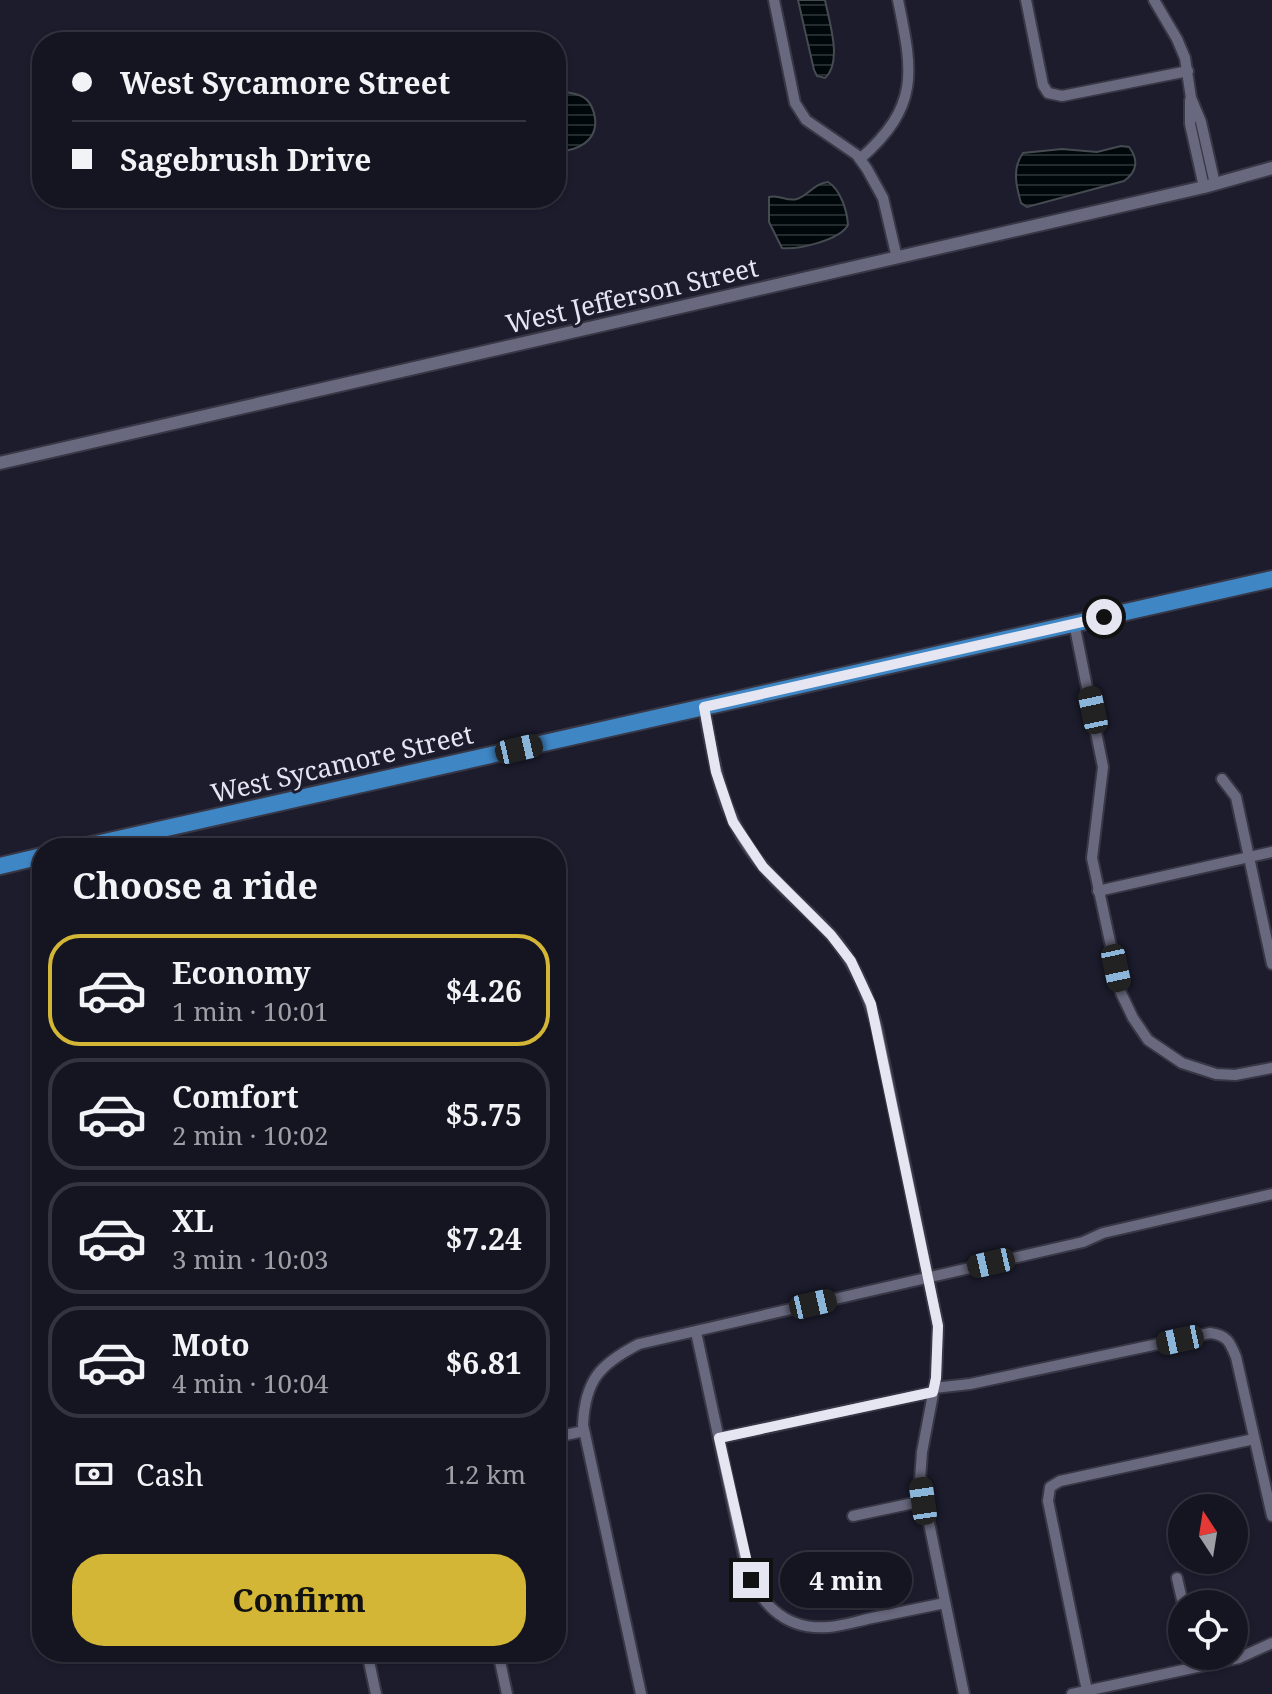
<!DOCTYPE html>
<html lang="en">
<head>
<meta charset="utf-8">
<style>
	:root { --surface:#151522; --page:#22222f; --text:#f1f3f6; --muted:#9d9fa5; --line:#343440; --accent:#d3b635 }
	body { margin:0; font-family:"Noto Serif",serif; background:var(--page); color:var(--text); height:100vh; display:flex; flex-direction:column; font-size:30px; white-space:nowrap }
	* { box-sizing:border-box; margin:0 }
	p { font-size:26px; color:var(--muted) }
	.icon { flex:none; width:44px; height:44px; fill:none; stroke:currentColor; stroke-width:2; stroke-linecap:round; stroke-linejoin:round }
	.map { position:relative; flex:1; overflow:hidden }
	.side { position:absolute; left:32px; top:838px; width:534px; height:824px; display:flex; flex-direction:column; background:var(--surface); border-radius:32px; box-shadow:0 2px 6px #0004,0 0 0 2px var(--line) }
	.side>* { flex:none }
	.hud { position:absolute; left:32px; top:32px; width:534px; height:176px; border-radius:32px; box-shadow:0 2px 6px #0004,0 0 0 2px var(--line); display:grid; align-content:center; height:176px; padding:0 40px; background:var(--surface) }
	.needle { width:52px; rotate:348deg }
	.buttons { position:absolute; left:1168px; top:1494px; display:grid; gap:16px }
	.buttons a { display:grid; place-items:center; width:80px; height:80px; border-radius:50%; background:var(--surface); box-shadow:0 2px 6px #0004,0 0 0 2px var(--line); font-size:40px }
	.end { position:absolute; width:36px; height:36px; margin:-18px; border:10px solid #e5e6f2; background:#111; box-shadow:0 0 0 4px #111 }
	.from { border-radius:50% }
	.bubble { position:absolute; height:56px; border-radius:28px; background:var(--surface); box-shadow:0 2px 6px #0004,0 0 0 2px var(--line); font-size:26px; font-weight:700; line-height:56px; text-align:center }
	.car { position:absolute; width:24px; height:48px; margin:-24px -12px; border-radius:10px; box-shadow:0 0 6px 2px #0007; background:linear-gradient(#222 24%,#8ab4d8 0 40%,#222 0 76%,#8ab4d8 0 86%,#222 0) }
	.hud b { display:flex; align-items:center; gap:28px; height:76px; font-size:30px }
	.hud b+b { border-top:2px solid var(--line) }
	.hud i { width:20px; height:20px; background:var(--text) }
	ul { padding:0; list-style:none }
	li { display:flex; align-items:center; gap:24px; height:112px; margin:0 16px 12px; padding:0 24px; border:4px solid var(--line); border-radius:32px }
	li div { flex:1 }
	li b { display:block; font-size:30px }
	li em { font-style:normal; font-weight:700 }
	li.on { border-color:var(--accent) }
	li>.icon { width:72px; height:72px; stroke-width:1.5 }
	h2 { padding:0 40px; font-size:36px; line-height:96px }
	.pay { display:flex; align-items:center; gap:20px; height:88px; padding:0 40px; font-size:30px }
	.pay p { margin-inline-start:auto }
	.cta { display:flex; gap:16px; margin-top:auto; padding:16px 40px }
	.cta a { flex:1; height:92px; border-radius:32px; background:var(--accent); color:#111; font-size:32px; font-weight:700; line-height:92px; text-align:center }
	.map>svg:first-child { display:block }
	.water { fill:url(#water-rules); stroke:#454b51; stroke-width:2 }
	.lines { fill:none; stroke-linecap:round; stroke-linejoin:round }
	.minor-casing { stroke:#383746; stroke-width:14 }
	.tertiary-casing { stroke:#383746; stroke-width:16 }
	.primary-casing { stroke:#383746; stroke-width:20 }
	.minor { stroke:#68697e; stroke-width:10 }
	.tertiary { stroke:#68697e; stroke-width:12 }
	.primary { stroke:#3f86c5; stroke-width:16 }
	.route { stroke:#e5e6f2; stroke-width:10 }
	.labels { text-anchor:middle; stroke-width:6; stroke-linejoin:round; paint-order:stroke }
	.street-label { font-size:26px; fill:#e5e6f2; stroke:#1c1c2d }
</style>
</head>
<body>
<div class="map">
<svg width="1272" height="1694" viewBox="0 0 1272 1694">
	<defs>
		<pattern id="water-rules" width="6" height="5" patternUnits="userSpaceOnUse" patternTransform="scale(2)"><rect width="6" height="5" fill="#00080c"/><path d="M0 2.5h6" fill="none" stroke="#252c30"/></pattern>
	</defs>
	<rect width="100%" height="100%" fill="#1c1c2d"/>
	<g class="water">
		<path d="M798,0h27c4,21 18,62 0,78l-8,-2 -3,-6z"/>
		<path d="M556,91c10,1 24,2 31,9 5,5 7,12 8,18 3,24 -19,33 -39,34z"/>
		<path d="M1121,146l8,1c10,13 8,25 -5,34l-97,26 -6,-4c-5,-17 -9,-35 2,-50l39,-4 35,3z"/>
		<path d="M828,182c13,8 19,29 20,43 -8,15 -50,25 -66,23l-13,-26v-25c11,-3 17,5 28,2 12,-4 16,-15 31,-17z"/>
	</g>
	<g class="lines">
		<defs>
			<g id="minor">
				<polyline points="774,0 795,103 806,120 857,155 867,169 883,198 897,258"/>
				<polyline points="1026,0 1043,85 1048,93 1062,96 1188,71"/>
				<polyline points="1154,0 1177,39 1185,58 1191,98 1201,122 1215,184"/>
				<polyline points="1190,100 1190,124 1204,187"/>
				<path d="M860,159c60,-53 53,-86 38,-159"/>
				<polyline points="1074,623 1103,767 1092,858 1121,993 1133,1018 1148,1040 1182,1063 1216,1074 1235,1075 1272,1068"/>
				<path d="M704,707c9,51 16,101 47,144 22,32 54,55 80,84 24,27 37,59 46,93l61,298 -2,52 -14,74 -2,27 44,215"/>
				<polyline points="1222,779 1236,797 1272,964"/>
				<polyline points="1098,891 1272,852"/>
				<path d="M696,1332l49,229c12,40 38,70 84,66 14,-1 29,-6 43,-9 24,-5 48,-10 73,-15"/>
				<path d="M934,1388l36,-4 240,-51c17,2 20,9 26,24l36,159"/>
				<polyline points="556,1437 584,1431"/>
				<polyline points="719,1438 933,1392"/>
				<polyline points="853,1516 923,1501"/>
				<polyline points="1177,1578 1183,1604"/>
				<polyline points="367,1652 376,1694"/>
				<polyline points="498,1652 507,1694"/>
				<polyline points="1087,1691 1048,1501 1050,1487 1060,1481 1254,1439"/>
				<path d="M641,1694l-58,-269c2,-45 17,-61 56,-81l444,-102 20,-9 169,-39"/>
				<polyline points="1072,1694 1239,1658 1272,1643"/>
			</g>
			<polyline id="tertiary" points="0,463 1204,187 1272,168"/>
			<g id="primary">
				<polyline points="78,848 1272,579"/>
				<polyline points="0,866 42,856"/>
			</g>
		</defs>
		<use href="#minor" class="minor-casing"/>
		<use href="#tertiary" class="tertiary-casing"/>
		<use href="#primary" class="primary-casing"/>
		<use href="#minor" class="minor"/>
		<use href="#tertiary" class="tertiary"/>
		<use href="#primary" class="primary"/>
	</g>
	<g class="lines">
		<polyline class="route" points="751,1580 719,1438 933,1392 936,1378 938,1326 871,1004 851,961 831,935 763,867 733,822 716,772 704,707 1104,617"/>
	</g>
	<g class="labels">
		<g class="street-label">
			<text transform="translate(632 296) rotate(-13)" y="9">West Jefferson Street</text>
			<text transform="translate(342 764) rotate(-13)" y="9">West Sycamore Street</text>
		</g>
	</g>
</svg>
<div class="buttons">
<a><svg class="needle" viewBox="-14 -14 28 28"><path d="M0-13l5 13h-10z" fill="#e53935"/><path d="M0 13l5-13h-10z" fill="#9d9fa5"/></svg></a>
<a><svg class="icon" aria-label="locate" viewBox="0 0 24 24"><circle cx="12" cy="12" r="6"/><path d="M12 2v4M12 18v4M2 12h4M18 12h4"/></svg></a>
</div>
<i class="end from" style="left:1104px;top:617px"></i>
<i class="end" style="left:751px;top:1580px"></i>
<div class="bubble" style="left:780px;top:1552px;width:132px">4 min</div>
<i class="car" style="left:1093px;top:710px;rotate:348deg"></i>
<i class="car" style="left:519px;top:749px;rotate:77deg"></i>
<i class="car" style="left:1116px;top:968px;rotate:168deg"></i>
<i class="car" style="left:991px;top:1263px;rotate:257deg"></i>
<i class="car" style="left:813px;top:1304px;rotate:77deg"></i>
<i class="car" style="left:1180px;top:1340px;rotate:258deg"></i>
<i class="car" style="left:923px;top:1501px;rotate:352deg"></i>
<div class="hud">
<b><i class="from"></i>West Sycamore Street</b>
<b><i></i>Sagebrush Drive</b>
</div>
<section class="side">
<h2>Choose a ride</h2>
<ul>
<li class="on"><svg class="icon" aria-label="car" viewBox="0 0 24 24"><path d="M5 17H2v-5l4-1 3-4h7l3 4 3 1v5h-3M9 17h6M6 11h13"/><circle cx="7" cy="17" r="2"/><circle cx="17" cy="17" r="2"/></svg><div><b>Economy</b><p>1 min · 10:01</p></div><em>$4.26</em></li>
<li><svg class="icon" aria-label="car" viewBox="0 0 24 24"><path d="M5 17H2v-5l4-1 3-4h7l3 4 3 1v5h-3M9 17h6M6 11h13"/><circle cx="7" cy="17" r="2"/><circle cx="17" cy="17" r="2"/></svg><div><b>Comfort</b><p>2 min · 10:02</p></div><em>$5.75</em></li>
<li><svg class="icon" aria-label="car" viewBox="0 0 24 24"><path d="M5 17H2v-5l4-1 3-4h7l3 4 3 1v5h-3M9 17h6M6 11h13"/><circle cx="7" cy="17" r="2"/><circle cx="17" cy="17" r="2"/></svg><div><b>XL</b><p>3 min · 10:03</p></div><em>$7.24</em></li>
<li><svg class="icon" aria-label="car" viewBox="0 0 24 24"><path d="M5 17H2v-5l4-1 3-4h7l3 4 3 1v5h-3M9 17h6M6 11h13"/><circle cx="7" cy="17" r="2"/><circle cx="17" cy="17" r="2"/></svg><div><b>Moto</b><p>4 min · 10:04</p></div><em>$6.81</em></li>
</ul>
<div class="pay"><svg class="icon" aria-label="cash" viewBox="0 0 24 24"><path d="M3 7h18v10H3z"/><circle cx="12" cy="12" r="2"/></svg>Cash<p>1.2 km</p></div>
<div class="cta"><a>Confirm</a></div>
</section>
</div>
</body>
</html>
